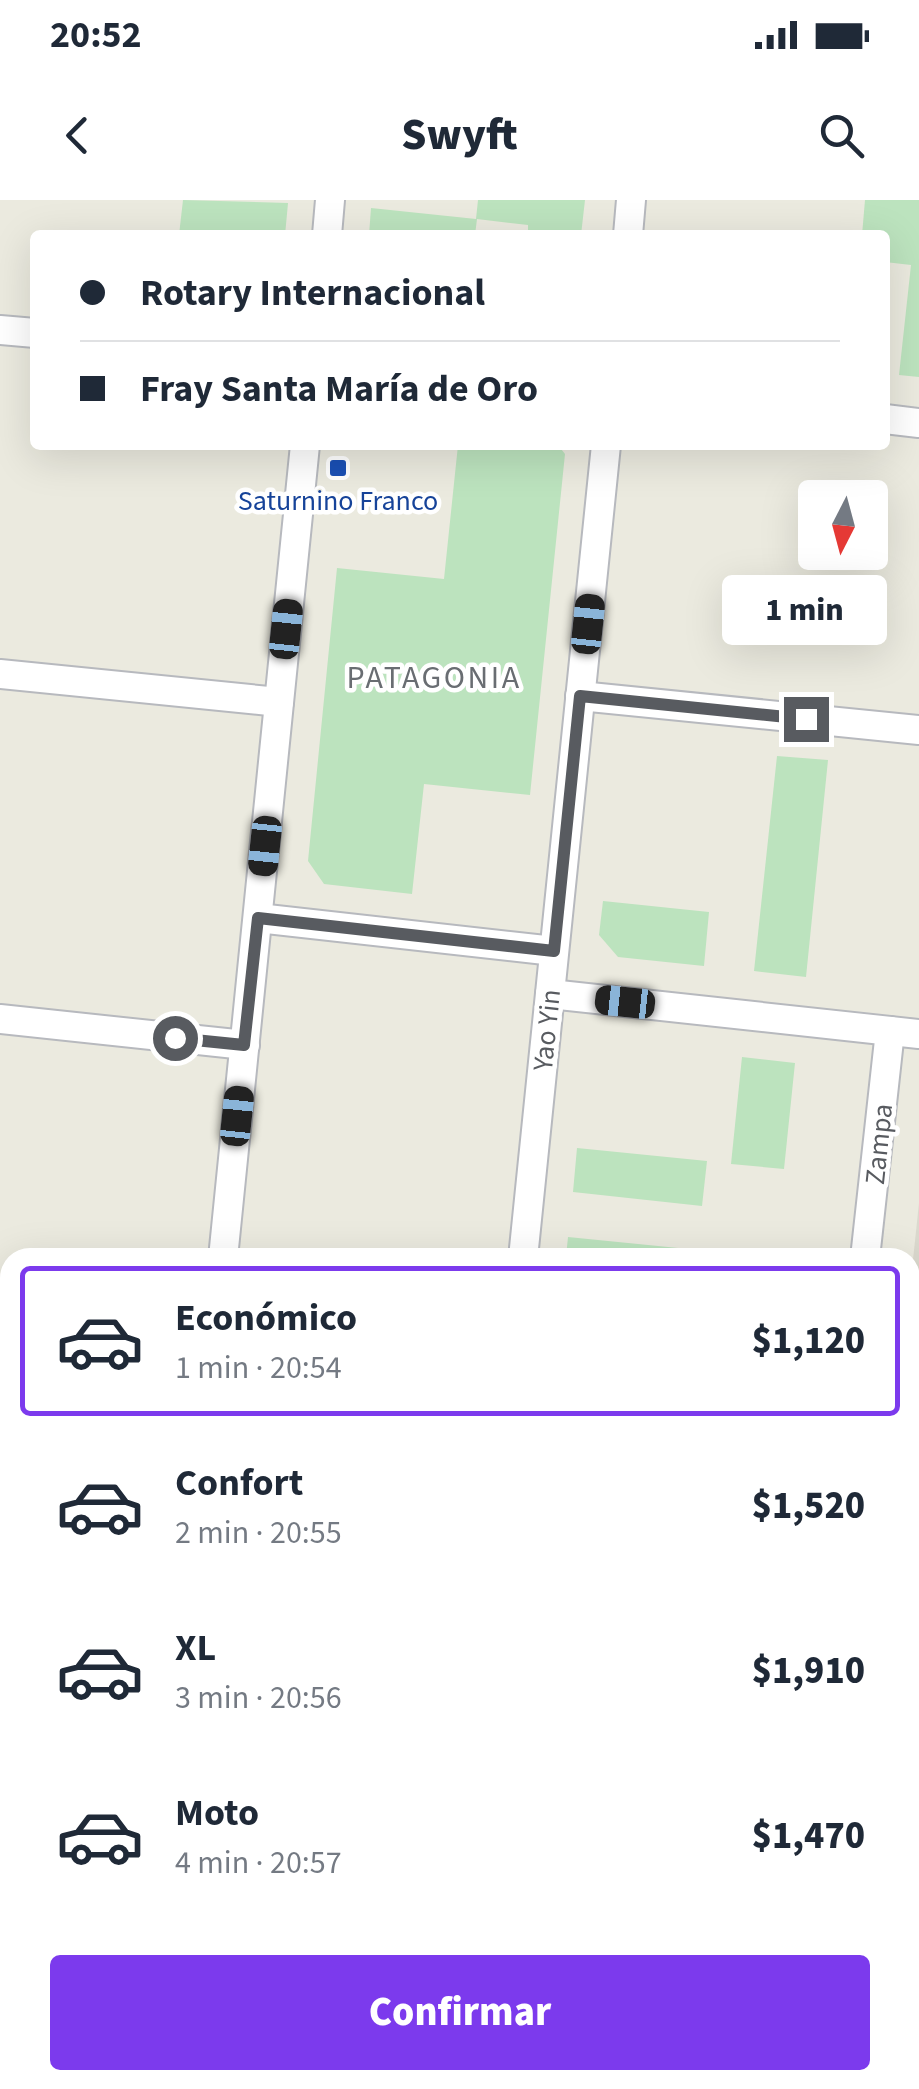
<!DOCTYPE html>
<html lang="es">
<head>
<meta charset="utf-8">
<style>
	:root { --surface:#fff; --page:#f6f6f7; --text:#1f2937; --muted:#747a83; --line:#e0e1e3; --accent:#7c3aed }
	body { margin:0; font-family:"Source Sans 3",sans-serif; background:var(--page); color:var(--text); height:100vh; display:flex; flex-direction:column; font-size:38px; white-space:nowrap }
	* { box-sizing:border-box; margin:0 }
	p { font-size:32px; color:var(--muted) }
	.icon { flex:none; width:55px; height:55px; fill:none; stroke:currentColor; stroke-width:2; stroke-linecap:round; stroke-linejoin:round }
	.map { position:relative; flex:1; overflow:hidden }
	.sheet { position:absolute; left:0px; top:1048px; width:920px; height:842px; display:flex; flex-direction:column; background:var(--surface); border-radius:30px 30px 0 0; box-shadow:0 10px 40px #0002 }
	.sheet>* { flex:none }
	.top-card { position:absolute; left:30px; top:30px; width:860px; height:220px; border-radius:10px; box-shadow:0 10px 40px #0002; display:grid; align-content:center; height:220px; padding:0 50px; background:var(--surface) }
	.needle { width:65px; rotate:186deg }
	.buttons { position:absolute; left:798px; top:280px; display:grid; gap:20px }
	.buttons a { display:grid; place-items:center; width:90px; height:90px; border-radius:10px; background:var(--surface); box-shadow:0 10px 40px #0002; font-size:50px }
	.end { position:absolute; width:45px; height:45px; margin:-22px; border:12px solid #585b60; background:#fff; box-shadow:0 0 0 5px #fff }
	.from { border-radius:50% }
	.bubble { position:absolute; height:70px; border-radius:10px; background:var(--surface); box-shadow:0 10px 40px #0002; font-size:32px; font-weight:800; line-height:70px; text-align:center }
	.car { position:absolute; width:30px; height:60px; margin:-30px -15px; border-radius:12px; box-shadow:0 0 8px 2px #0007; background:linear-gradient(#222 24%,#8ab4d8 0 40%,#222 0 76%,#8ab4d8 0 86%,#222 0) }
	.top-card b { display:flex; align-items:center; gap:35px; height:95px; font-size:38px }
	.top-card b+b { border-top:2px solid var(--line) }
	.top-card i { width:25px; height:25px; background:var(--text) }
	ul { padding:18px 0 0; list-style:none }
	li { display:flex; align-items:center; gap:30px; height:150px; margin:0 20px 15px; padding:0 30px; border:5px solid transparent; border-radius:10px }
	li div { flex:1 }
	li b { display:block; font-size:38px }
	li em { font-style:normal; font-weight:800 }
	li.selected { border-color:var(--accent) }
	li>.icon { width:90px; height:90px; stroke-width:1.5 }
	.button { display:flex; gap:20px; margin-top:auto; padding:20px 50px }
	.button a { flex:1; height:115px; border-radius:10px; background:var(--accent); color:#fff; font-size:40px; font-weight:800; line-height:115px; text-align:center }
	.status { display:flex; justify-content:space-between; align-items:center; height:70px; padding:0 50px; background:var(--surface); direction:ltr }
	.status svg { height:28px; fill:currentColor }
	header { display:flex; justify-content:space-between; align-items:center; height:130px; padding:0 50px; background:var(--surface); font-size:45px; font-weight:800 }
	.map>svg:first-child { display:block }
	.education { fill:#dbd9ce }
	.green { fill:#bce3be }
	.building { fill:#c8c6bf; stroke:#d0cbbe; stroke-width:2.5 }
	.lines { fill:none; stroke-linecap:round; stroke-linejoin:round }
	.minor-casing { stroke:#b7b9be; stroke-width:32 }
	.minor { stroke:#fff; stroke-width:28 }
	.route { stroke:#585b60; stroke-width:12 }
	.transit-dot { fill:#1a4fb4; stroke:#fff; stroke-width:4 }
	.labels { text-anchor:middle; stroke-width:9; stroke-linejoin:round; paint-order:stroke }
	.transit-label { font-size:28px; fill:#164399; stroke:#fff }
	.street-label { font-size:28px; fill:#585b60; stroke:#fff }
	.quarter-label { font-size:32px; letter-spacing:2.5px; fill:#696d72; stroke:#fff }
</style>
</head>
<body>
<div class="status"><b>20:52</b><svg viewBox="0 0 49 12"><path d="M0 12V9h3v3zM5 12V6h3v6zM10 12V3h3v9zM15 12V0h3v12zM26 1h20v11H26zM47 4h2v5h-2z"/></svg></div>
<header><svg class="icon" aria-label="back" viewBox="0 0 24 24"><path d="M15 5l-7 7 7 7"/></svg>Swyft<svg class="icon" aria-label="search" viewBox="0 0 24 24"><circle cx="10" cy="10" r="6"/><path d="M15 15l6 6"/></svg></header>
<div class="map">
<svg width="919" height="1889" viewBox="0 0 919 1889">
	<rect width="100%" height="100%" fill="#ebeadf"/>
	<polygon class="education" points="919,1003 919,1144 910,1143 910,1088"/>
	<g class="green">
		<polygon points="183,0 288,3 285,35 179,35"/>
		<polygon points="478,0 585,0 581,35 528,35 528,25 477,19 475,35 369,35 371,8 476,19"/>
		<polygon points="865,0 919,0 919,177 899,175 911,65 885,62 885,35 862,35"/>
		<polygon points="458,245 558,245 565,254 530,595 424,584 412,694 324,684 308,661 337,368 444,379"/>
		<polygon points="777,556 828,560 806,777 754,771"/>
		<polygon points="603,701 709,712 704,766 618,757 599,735"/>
		<polygon points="742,857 795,863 784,969 731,964"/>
		<polygon points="577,948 707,961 702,1006 573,992"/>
		<polygon points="568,1037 698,1050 697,1057 566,1057"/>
		<polygon points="910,1143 919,1144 919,1321 910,1320"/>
		<polygon points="383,1880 901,1880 900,1889 382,1889"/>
	</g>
	<polygon class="building" points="910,1351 919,1352 919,1422 910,1421"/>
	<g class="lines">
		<defs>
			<g id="minor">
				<polyline points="327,35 330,0"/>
				<polyline points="628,35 631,0"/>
				<polyline points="0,130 35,133"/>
				<polyline points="885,219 919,223"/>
				<polyline points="0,474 279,502"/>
				<polyline points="580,496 919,530"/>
				<polyline points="258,718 554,751"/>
				<polyline points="550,794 919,834"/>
				<polyline points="0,819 245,845"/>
				<polyline points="223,1058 305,245"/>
				<polyline points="523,1058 606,245"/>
				<polyline points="865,1058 890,831"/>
				<polyline points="0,1393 10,1394"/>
				<polyline points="910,1488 919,1489"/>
				<polyline points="916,1889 919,1859"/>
			</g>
		</defs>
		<use href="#minor" class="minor-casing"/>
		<use href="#minor" class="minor"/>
	</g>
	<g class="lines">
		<polyline class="route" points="175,838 244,845 258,718 554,751 580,496 806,519"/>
	</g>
	<rect class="transit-dot" x="328" y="258" width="20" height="20" rx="5"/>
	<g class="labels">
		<g class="transit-label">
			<text x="338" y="310">Saturnino Franco</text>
		</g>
		<g class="street-label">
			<text transform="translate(546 830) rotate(-84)" y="10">Yao Yin</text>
			<text transform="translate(878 944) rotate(-84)" y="10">Zampa</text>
		</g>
		<g class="quarter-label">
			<text x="434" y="488">PATAGONIA</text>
		</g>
	</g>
</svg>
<div class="buttons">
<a><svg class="needle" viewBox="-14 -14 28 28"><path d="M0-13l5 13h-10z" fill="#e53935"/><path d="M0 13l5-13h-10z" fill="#747a83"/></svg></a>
</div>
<i class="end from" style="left:175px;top:838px"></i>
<i class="end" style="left:806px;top:519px"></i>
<div class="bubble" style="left:722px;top:375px;width:165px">1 min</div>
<i class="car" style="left:588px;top:424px;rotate:6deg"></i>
<i class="car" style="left:286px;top:429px;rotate:6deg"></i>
<i class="car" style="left:265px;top:646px;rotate:186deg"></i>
<i class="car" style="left:625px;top:802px;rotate:276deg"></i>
<i class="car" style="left:237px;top:916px;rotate:6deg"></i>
<div class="top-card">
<b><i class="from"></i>Rotary Internacional</b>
<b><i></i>Fray Santa María de Oro</b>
</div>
<section class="sheet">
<ul>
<li class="selected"><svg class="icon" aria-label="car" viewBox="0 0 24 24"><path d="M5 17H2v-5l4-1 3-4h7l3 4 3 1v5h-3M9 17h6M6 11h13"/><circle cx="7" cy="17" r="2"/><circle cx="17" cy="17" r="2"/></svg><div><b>Económico</b><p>1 min · 20:54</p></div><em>$1,120</em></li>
<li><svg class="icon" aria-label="car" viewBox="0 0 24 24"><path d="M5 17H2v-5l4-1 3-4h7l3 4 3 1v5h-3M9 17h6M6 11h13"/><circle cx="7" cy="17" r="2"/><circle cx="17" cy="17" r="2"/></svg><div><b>Confort</b><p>2 min · 20:55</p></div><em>$1,520</em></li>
<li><svg class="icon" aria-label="car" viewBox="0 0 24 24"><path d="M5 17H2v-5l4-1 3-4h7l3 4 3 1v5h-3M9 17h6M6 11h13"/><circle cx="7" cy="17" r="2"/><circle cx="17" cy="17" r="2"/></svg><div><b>XL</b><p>3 min · 20:56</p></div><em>$1,910</em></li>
<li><svg class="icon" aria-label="car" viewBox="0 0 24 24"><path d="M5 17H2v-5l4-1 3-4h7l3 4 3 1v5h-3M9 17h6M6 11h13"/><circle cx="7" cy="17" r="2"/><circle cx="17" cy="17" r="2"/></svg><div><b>Moto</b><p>4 min · 20:57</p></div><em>$1,470</em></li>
</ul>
<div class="button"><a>Confirmar</a></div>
</section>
</div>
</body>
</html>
